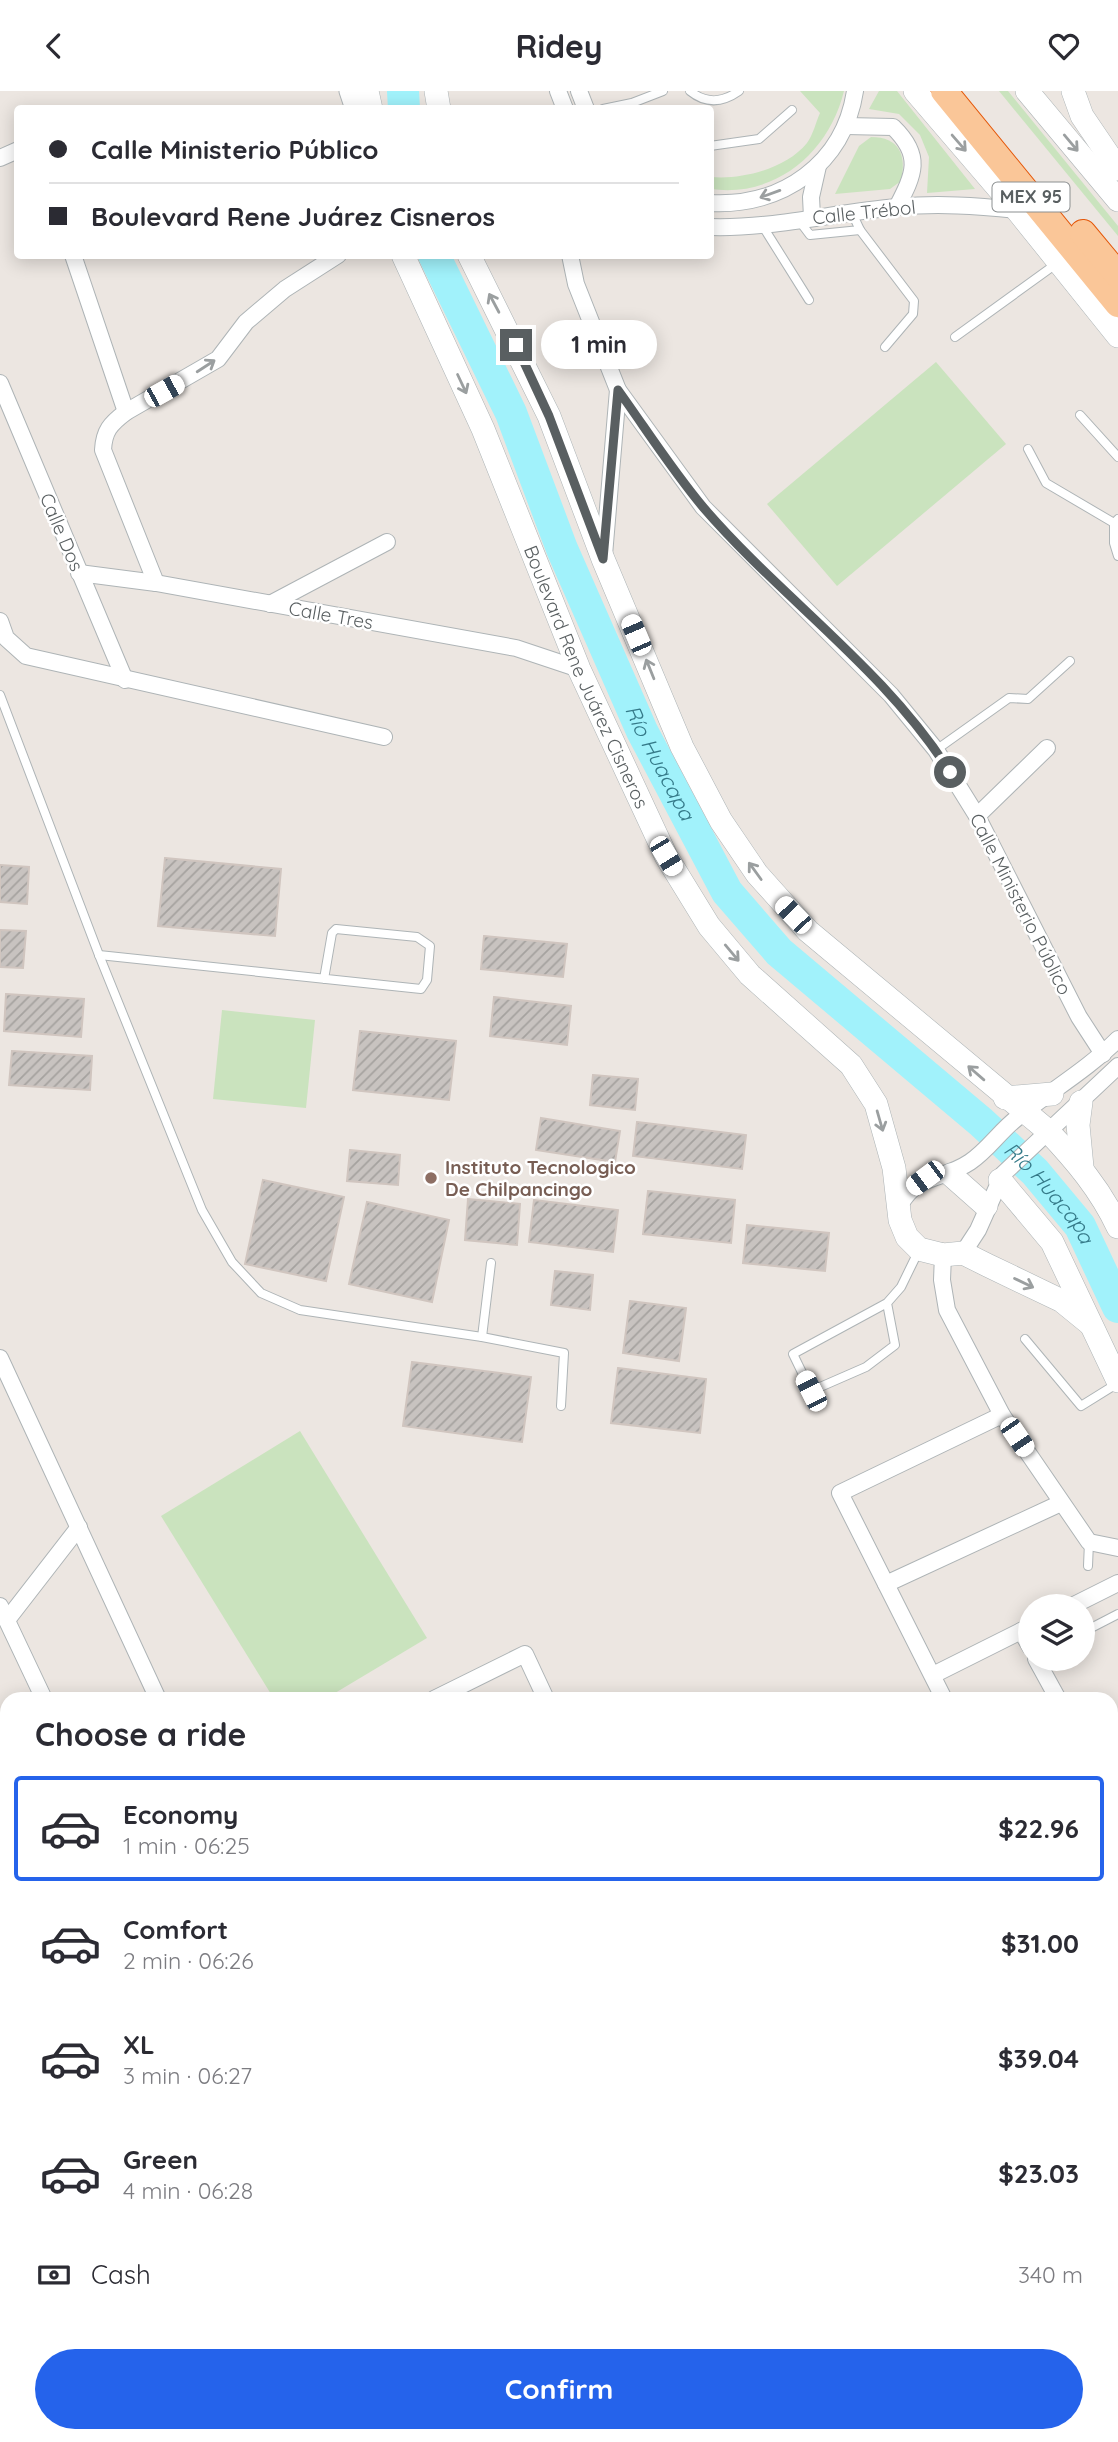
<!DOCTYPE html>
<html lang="en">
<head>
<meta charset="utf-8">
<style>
	:root { --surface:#fff; --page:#f7f7f7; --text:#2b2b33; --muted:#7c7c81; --line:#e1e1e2; --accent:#2563eb }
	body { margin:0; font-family:Quicksand,sans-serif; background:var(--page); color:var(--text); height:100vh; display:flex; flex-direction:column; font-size:26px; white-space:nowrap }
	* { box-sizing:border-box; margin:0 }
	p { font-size:23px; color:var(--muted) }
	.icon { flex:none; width:38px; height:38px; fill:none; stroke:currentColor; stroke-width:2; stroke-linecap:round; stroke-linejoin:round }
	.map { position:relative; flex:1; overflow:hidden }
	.side { position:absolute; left:0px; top:1601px; width:1118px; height:751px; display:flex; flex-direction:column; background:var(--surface); border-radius:21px 21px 0 0; box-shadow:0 4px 18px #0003 }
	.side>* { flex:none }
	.banner { position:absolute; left:14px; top:14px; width:700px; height:154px; border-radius:7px; box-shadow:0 4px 18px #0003; display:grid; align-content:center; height:154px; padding:0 35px; background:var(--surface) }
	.tools { position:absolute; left:1018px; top:1503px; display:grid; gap:14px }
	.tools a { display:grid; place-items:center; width:77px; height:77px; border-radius:50%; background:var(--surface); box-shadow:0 4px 18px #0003; font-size:35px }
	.end { position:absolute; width:32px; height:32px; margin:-16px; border:9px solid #595f61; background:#fff; box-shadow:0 0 0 4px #fff }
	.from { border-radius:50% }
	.bubble { position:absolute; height:49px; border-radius:24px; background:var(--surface); box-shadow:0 4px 18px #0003; font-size:23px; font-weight:700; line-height:49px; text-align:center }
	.car { position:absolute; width:21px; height:42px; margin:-21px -10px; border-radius:9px; box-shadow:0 0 5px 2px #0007; background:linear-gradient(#fff 24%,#345 0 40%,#fff 0 76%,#345 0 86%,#fff 0) }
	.banner b { display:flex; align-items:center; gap:24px; height:66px; font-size:26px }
	.banner b+b { border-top:2px solid var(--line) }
	.banner i { width:18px; height:18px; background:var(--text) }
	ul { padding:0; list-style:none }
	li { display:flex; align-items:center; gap:21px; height:105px; margin:0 14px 10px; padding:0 21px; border:4px solid transparent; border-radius:7px }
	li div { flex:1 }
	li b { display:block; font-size:26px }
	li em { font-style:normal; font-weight:700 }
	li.current { border-color:var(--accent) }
	li>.icon { width:63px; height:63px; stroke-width:1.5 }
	h2 { padding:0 35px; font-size:32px; line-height:84px }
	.pay { display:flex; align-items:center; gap:18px; height:77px; padding:0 35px; font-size:26px }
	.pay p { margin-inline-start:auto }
	.primary-button { display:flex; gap:14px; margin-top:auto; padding:14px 35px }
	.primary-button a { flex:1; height:80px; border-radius:42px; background:var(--accent); color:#fff; font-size:28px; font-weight:700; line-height:80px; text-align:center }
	header { display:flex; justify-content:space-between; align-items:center; height:91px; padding:0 35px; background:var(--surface); font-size:32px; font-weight:700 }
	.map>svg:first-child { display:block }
	.green { fill:#cae3be }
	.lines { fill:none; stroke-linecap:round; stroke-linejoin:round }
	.river { stroke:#a1f2fb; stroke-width:32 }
	.building { fill:url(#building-hatch); stroke:#d0c5bf; stroke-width:2 }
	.service-casing { stroke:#aeb4b6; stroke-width:10 }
	.minor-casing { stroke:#aeb4b6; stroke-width:18 }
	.tertiary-casing { stroke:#aeb4b6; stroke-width:21 }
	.secondary-casing { stroke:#adb4b6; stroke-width:24 }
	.trunk-casing { stroke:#e45709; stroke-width:28 }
	.service { stroke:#fff; stroke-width:8 }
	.minor { stroke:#fff; stroke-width:16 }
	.tertiary { stroke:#fff; stroke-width:19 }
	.secondary { stroke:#fff; stroke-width:23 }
	.trunk { stroke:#fac698; stroke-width:26 }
	.oneway { stroke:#9b9fa0 }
	.route { stroke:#595f61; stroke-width:9 }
	.education-dot { fill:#8d6e63; stroke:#fff; stroke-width:2.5 }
	.labels { text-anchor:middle; stroke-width:5; stroke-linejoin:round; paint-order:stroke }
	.shield { fill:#fff; stroke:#8b8f90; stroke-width:2 }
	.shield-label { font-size:18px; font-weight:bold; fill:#595f61 }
	.street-label { font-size:19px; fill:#595f61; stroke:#fff }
	.education-label { font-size:19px; font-weight:bold; fill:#785e54; stroke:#fff; text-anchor:start }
	.water-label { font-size:21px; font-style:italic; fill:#357a89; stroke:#fff }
</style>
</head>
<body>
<header><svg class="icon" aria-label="back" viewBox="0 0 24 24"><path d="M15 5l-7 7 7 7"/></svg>Ridey<svg class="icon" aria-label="heart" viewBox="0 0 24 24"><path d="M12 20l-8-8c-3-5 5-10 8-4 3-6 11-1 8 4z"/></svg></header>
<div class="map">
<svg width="1118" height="2351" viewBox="0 0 1118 2351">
	<defs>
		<pattern id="building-hatch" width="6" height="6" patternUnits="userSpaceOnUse" patternTransform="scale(1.75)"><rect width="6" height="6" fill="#c8c3c0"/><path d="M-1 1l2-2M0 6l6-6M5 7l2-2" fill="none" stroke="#a5a29f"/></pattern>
	</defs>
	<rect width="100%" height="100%" fill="#ece6e1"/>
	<g class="green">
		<path d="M800,0h44c-15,62 -69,107 -133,98v-12c30,3 75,-8 96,-34 6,-8 9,-21 13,-30z"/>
		<polygon points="879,0 897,0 975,98 927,102 929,66 920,44 899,23 869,18"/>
		<polygon points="999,0 1008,0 1118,135 1118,145"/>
		<path d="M871,46c28,0 36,18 30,44l-11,8 -55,5 24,-48z"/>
		<polygon points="936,271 1006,353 837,495 767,413"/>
		<polygon points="222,919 315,929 306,1017 213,1008"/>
		<polygon points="300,1340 427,1547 325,1608 274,1608 161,1425"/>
	</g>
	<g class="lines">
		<g class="river">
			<polyline points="403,0 404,18"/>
			<path id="s1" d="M434,164l77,158 51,136 80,182 85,161 52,60 202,170 54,50 45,54 38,81"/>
		</g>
	</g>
	<g class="building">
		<polygon points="165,767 281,778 275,845 158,835"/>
		<polygon points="0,774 29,776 27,813 0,811"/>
		<polygon points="0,839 26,840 23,877 0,876"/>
		<polygon points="484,845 567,853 563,886 481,878"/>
		<polygon points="6,903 84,908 81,946 4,940"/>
		<polygon points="494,906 571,915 567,954 490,945"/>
		<polygon points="360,940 456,950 449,1009 353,999"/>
		<polygon points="12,960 92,965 90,999 9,994"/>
		<polygon points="593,984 638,988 635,1019 590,1014"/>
		<polygon points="541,1027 620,1040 615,1071 536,1059"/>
		<polygon points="637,1031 746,1044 742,1078 633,1065"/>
		<polygon points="350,1059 400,1064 398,1094 347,1090"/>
		<polygon points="263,1089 344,1106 326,1190 245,1173"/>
		<polygon points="648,1100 735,1109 731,1152 643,1143"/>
		<polygon points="468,1108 520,1113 517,1154 465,1149"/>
		<polygon points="534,1109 618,1119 613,1161 529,1151"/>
		<polygon points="367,1111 449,1129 432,1211 349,1193"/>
		<polygon points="747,1134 829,1142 825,1180 743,1172"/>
		<polygon points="555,1180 593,1184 590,1219 551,1214"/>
		<polygon points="630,1210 686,1217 679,1270 623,1262"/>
		<polygon points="412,1271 531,1286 522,1351 403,1335"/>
		<polygon points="618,1277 706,1288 700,1342 611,1332"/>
		<polygon points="1118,1771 1118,1885 1111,1887 1111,1786"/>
		<polygon points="1118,1902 1118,1979 1111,1969 1111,1904"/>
	</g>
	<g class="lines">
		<defs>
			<g id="service">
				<path d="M690,0c16,13 32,12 49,0"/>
				<polyline points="603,18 632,12 663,0"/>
				<polyline points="710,55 759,48 792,19"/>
				<polyline points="798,128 810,144 860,139 852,122"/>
				<polyline points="762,134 809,209"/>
				<polyline points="860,139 914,210 913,223 885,256"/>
				<polyline points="955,246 1056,173"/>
				<polyline points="1080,324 1118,366"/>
				<polyline points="1028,358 1046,392 1114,432"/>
				<polyline points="1118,428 1114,432 1114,452 1118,465"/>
				<polyline points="0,604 99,864 202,1119 232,1171 261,1202 300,1219 482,1246 564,1262 561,1315"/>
				<polyline points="936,659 1009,607 1028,608 1070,570"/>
				<polyline points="99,864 421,898 427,889 430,855 417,846 336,838 332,842 324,888"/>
				<polyline points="887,1212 895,1254 866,1276 811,1300 793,1263 887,1212 901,1196 919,1159"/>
				<polyline points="482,1246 491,1172"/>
				<polyline points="1025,1248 1081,1315 1118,1292"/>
				<polyline points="1088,1475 1089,1451"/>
				<polyline points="1083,1526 1091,1537 1118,1523"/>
				<polyline points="1111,1685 1118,1681"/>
				<polyline points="1111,2062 1118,2071"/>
			</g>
			<g id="minor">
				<polyline points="558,0 565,18"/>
				<polyline points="579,0 586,18"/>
				<path d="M846,35l47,1c30,29 21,47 4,80"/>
				<polyline points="0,67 18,59"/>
				<path d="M710,112c72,4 134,-39 145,-112"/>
				<polyline points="812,126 811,106 818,75"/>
				<path d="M710,136c63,2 126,-15 188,-20 40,-4 79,-1 119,3"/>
				<polyline points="73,164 126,321"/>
				<polyline points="570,164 576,193 618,299 703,416 891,604 936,659 977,725 1079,926 1103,963"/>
				<polyline points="0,292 125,589"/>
				<polyline points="604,464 618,299"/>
				<polyline points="79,482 156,492 516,557 579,578"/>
				<path d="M156,492l-53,-133c1,-19 7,-26 23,-38l92,-53 28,-37 39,-33 53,-34"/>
				<polyline points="270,513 387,451"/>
				<polyline points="0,530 6,547 26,565 384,646"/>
				<polyline points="977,725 1047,657"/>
				<path d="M900,1114c18,-32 42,-24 70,-43 18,-12 30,-31 47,-44 33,-27 70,-48 101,-79"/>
				<polyline points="963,1162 978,1139 1003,1083 1118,975"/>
				<polyline points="943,1164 942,1189 947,1219 1002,1324 1089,1451 1118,1457"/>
				<polyline points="0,1267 158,1608"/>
				<polyline points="886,1493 1061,1412"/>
				<polyline points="0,1515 44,1608"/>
				<polyline points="1070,1516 1118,1492"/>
				<polyline points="7,1529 79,1436"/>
				<polyline points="1021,1540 1031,1557"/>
				<polyline points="1036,1568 1058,1608"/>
				<polyline points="933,1584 1031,1535"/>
				<polyline points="434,1608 525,1563 546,1608"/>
				<polyline points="944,1608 840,1402 1002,1324"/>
				<polyline points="0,1675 7,1670"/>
				<polyline points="0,1800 7,1796"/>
				<polyline points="180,2345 181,2348"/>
				<polyline points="855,2345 858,2351"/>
				<polyline points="900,2345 902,2351"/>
				<polyline points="53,2351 57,2345"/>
			</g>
			<g id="tertiary">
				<polyline points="349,0 355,18"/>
				<polyline points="1111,2228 1118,2225"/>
				<polyline points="868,2351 881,2345"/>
			</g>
			<g id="secondary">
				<polyline points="367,0 371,18"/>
				<polyline points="436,0 439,18"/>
				<polyline points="915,0 1017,119 1118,245"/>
				<polyline points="1027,0 1118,109"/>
				<polyline points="1073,0 1082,25 1118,78"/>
				<path id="s2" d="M403,164l80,174 96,240 87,187 43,70 41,49 101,90 25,39 18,64 6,52 7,17 12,12 24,6 20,-2 24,12 75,36 27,22"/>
				<path d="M469,164l80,161 54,143 79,188 39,74 36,53 51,57 239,199c29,31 53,59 71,97"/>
				<polyline points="1005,1007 1052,1003"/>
				<polyline points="1081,1011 1078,1034 1082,1076"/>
				<polyline points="951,1084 986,1115"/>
				<polyline points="1000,1089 1052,1151 1118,1290"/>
			</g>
			<g id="trunk">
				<polyline points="944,0 1118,213"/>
				<polyline points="1083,142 1118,184"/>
			</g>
		</defs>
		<use href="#service" class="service-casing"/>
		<use href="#minor" class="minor-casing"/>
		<use href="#tertiary" class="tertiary-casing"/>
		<use href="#secondary" class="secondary-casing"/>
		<use href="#trunk" class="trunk-casing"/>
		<use href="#service" class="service"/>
		<use href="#minor" class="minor"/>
		<use href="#tertiary" class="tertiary"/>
		<use href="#secondary" class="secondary"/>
		<use href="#trunk" class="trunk"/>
	</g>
	<defs><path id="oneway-shaft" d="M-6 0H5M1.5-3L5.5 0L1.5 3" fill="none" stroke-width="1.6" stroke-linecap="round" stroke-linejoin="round" transform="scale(1.75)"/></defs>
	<g class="oneway">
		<use href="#oneway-shaft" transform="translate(959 52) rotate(49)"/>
		<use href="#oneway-shaft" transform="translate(1071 52) rotate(50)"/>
		<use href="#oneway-shaft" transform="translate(770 103) rotate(160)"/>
		<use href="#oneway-shaft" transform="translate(494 212) rotate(-118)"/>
		<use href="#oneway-shaft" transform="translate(206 275) rotate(-33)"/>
		<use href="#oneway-shaft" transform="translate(462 293) rotate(65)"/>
		<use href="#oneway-shaft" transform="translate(650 578) rotate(-112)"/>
		<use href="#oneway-shaft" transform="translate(755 780) rotate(-126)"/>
		<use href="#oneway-shaft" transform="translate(732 862) rotate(50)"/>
		<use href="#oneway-shaft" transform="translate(976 982) rotate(-139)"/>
		<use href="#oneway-shaft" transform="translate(880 1030) rotate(74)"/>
		<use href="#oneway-shaft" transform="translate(1024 1192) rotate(26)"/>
	</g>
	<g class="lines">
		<path class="route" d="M516,254l33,71 54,143 15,-169c28,39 54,80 85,117 78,91 182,162 247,265"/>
	</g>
	<circle class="education-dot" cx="431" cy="1087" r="7"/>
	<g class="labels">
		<rect class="shield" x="992.5" y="91.5" width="77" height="29" rx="5"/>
		<g class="shield-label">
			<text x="1031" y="112">MEX 95</text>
		</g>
		<g class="street-label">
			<text transform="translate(864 121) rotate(-6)" y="7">Calle Trébol</text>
			<text transform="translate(62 441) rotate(67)" y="7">Calle Dos</text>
			<text transform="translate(331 524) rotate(10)" y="7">Calle Tres</text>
			<text dy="7" stroke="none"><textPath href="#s2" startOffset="460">Boulevard Rene Juárez Cisneros</textPath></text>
			<text transform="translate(1021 813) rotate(63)" y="7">Calle Ministerio Público</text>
		</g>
		<g class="education-label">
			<text x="445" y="1083">Instituto Tecnologico<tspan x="445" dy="22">De Chilpancingo</tspan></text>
		</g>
		<g class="water-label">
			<text dy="7" stroke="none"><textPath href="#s1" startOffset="556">Río Huacapa</textPath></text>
			<text dy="7" stroke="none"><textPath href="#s1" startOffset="1144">Río Huacapa</textPath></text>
		</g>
	</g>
</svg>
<div class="tools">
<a><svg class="icon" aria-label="layers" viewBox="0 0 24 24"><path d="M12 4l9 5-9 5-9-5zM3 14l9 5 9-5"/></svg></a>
</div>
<i class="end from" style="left:950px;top:681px"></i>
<i class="end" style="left:516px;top:254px"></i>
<div class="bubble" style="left:541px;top:229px;width:116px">1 min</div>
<i class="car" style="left:164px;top:300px;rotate:61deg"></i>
<i class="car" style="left:636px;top:544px;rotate:337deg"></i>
<i class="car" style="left:666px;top:765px;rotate:149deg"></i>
<i class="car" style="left:793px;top:824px;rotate:316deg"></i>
<i class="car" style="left:925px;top:1087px;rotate:233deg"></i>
<i class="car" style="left:811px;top:1300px;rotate:333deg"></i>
<i class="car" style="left:1017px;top:1346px;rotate:146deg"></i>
<div class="banner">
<b><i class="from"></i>Calle Ministerio Público</b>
<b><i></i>Boulevard Rene Juárez Cisneros</b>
</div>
<section class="side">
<h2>Choose a ride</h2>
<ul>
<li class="current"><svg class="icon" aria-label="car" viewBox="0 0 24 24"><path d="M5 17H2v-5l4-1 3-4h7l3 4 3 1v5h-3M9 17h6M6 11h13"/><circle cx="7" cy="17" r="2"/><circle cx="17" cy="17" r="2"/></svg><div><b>Economy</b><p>1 min · 06:25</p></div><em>$22.96</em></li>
<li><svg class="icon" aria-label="car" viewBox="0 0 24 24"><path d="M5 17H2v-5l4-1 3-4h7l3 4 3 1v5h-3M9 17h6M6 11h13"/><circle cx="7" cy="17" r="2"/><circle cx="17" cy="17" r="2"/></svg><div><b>Comfort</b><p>2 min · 06:26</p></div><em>$31.00</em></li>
<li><svg class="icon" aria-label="car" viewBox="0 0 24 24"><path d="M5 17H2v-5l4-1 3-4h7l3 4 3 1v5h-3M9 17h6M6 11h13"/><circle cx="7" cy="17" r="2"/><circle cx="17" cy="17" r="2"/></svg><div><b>XL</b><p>3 min · 06:27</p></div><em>$39.04</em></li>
<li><svg class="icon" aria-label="car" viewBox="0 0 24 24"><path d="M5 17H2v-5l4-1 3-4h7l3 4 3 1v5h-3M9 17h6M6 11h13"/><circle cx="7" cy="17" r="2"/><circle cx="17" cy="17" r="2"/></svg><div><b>Green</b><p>4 min · 06:28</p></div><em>$23.03</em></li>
</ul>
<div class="pay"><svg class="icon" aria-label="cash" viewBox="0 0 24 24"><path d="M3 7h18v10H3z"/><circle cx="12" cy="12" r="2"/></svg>Cash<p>340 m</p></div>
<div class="primary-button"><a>Confirm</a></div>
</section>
</div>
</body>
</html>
